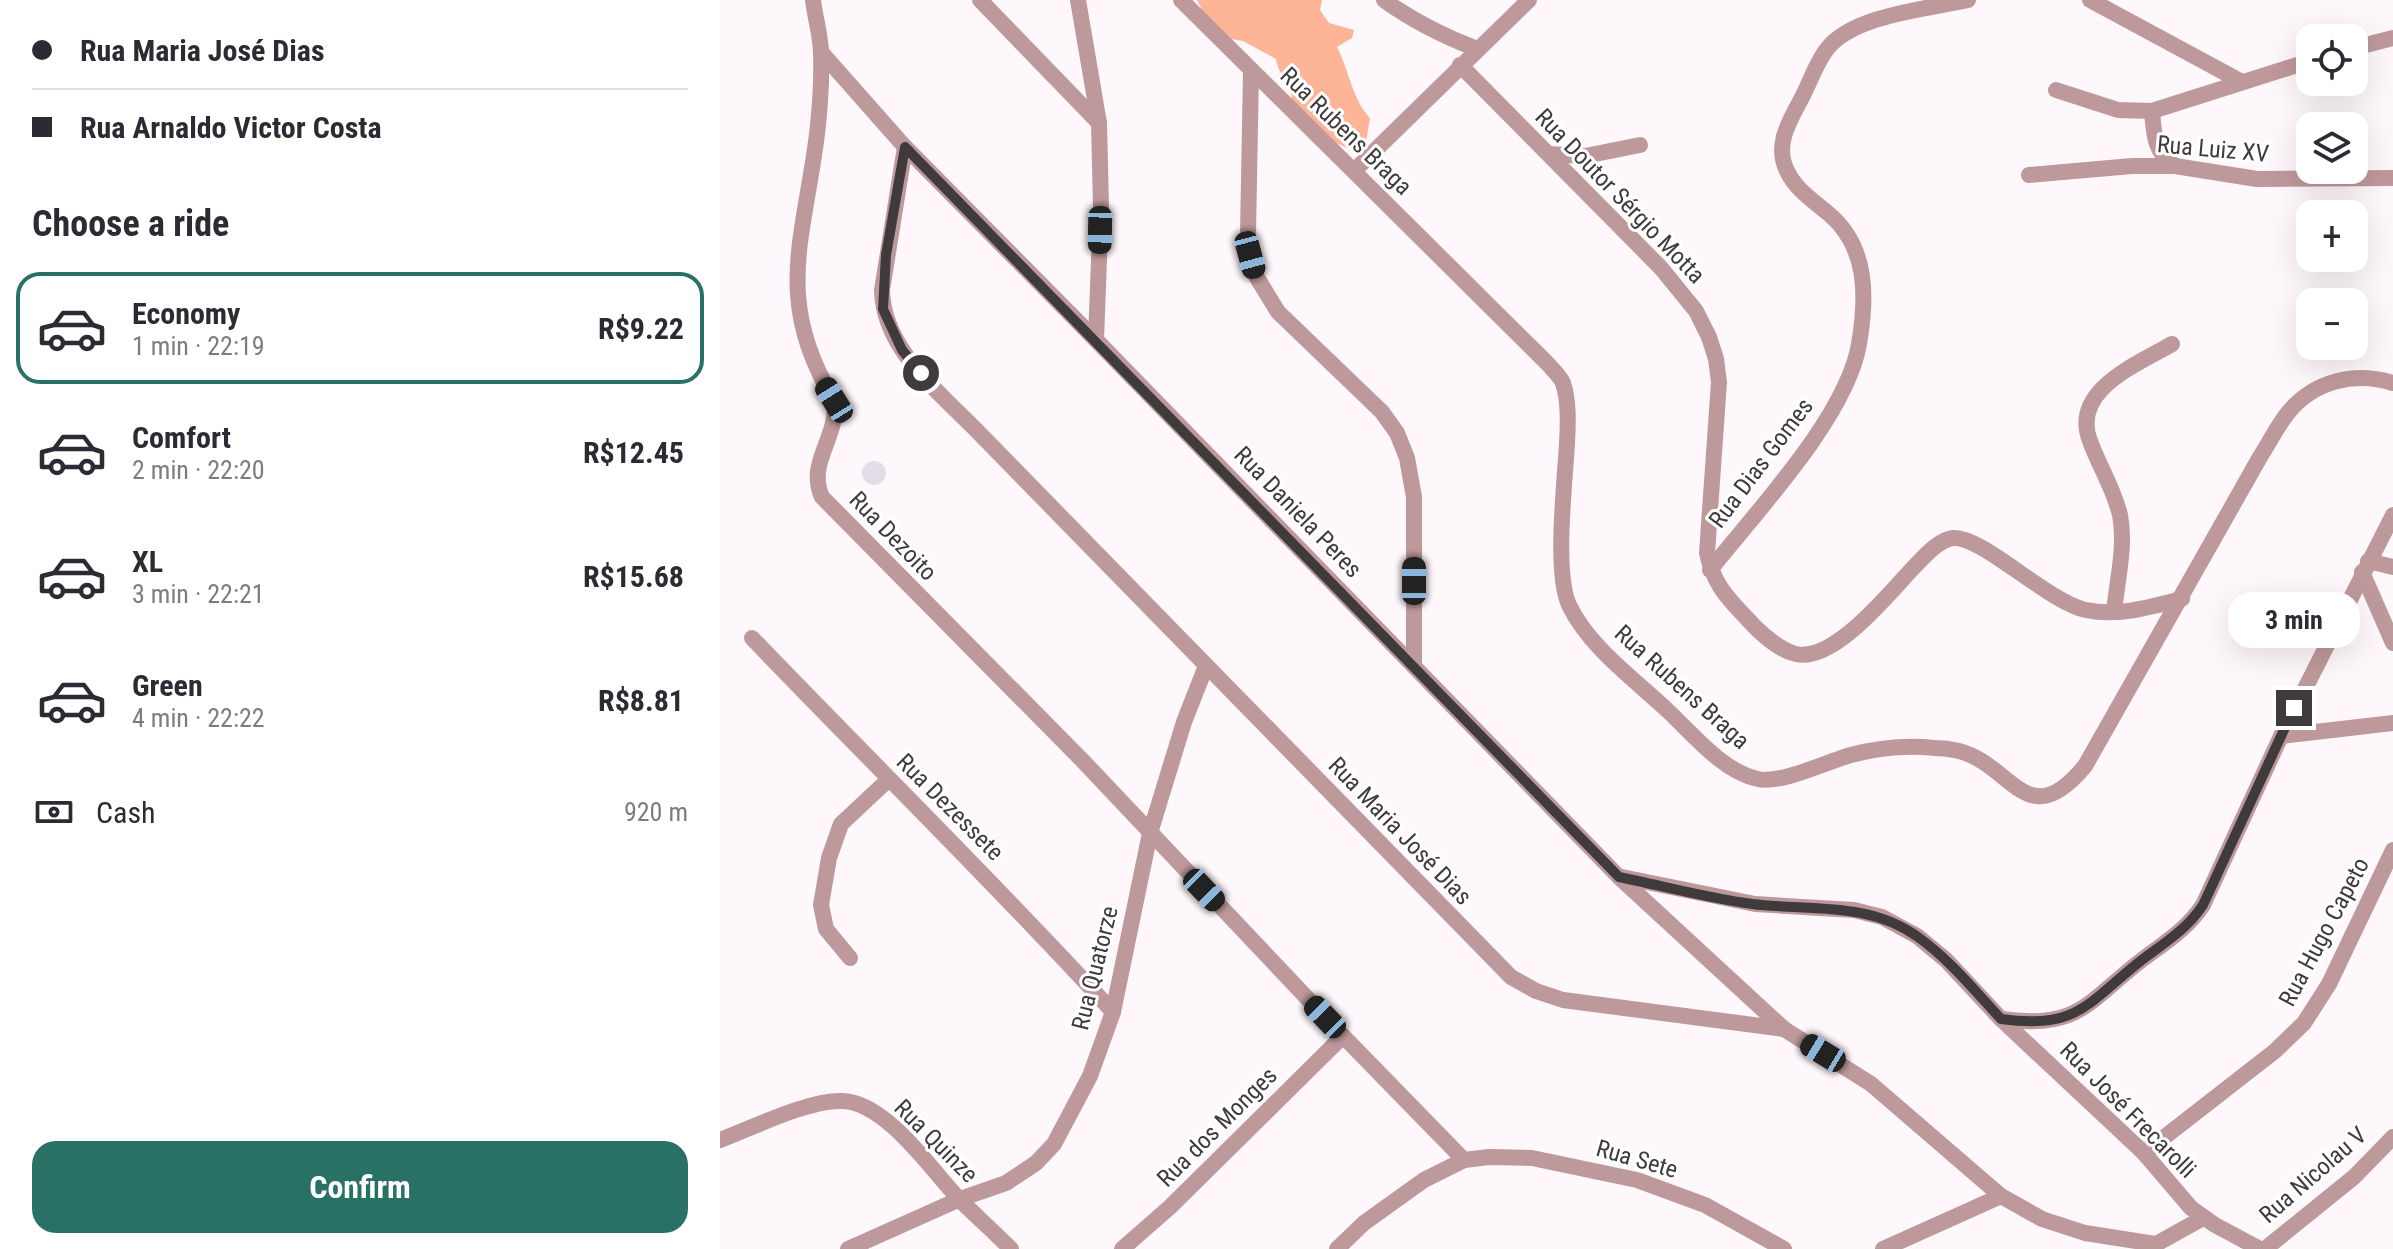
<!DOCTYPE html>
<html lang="en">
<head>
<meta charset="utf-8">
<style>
	:root { --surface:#fff; --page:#f2f2f3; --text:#2b2b33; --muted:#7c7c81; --line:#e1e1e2; --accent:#297065 }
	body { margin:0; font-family:"Roboto Condensed",sans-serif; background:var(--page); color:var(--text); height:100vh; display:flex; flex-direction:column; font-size:30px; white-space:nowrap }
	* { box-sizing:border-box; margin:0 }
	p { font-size:26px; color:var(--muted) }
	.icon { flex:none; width:44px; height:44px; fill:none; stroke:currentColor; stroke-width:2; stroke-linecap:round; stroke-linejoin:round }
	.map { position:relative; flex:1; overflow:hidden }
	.side { display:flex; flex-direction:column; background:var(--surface); width:720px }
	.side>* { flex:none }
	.guide { display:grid; align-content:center; height:176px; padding:0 32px; background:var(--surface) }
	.tools { position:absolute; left:1576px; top:24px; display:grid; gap:16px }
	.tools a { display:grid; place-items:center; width:72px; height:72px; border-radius:16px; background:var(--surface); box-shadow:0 8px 32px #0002; font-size:40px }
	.end { position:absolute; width:36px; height:36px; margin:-18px; border:10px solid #3f3b3d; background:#fff; box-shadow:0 0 0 4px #fff }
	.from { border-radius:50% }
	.bubble { position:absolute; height:56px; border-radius:24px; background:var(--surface); box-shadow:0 8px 32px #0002; font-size:26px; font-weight:700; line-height:56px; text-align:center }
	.car { position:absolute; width:24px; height:48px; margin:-24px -12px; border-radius:10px; box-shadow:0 0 6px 2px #0007; background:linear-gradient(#222 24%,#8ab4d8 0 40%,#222 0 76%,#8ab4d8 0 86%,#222 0) }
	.guide b { display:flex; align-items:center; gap:28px; height:76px; font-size:30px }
	.guide b+b { border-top:2px solid var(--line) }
	.guide i { width:20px; height:20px; background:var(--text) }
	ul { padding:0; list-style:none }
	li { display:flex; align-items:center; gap:24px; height:112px; margin:0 16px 12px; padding:0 16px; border:4px solid transparent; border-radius:24px }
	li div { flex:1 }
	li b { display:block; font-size:30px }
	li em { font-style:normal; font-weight:700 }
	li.current { border-color:var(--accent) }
	li>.icon { width:72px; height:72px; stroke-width:1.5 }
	h2 { padding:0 32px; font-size:36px; line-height:96px }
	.pay { display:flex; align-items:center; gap:20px; height:88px; padding:0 32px; font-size:30px }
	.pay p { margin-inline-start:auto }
	.cta { display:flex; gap:16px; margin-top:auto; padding:16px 32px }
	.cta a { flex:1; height:92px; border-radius:24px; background:var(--accent); color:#fff; font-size:32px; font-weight:700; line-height:92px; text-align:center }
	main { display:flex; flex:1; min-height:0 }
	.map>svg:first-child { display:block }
	.green { fill:#feb496 }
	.building { fill:#e3dde8 }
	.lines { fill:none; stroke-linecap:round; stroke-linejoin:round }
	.minor { stroke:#be999c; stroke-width:16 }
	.route { stroke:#3f3b3d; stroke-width:10 }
	.labels { text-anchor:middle; stroke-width:6; stroke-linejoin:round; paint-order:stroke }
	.street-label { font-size:24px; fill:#3f3b3d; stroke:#fff }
</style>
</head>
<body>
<main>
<section class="side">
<div class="guide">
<b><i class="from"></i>Rua Maria José Dias</b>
<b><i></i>Rua Arnaldo Victor Costa</b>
</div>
<h2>Choose a ride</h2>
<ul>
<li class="current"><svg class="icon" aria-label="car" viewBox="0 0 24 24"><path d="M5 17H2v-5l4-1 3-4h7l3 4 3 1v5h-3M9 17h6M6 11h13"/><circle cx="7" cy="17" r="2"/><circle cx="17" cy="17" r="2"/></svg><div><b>Economy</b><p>1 min · 22:19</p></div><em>R$9.22</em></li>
<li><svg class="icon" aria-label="car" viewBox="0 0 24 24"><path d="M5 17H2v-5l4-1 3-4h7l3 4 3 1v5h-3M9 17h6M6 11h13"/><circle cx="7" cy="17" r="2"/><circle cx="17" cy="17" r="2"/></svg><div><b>Comfort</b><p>2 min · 22:20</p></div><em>R$12.45</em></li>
<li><svg class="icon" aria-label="car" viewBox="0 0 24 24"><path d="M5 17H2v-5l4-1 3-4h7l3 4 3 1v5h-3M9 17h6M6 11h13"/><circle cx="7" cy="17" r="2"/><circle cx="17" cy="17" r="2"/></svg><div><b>XL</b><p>3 min · 22:21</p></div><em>R$15.68</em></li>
<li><svg class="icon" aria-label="car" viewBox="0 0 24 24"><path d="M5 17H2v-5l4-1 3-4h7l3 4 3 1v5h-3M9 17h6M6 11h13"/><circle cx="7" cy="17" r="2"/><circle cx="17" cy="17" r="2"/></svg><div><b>Green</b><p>4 min · 22:22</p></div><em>R$8.81</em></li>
</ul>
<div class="pay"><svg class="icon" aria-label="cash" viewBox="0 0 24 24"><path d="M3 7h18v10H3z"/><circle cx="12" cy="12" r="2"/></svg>Cash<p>920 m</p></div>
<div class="cta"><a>Confirm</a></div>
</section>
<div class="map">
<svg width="1673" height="1249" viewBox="0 0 1673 1249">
	<rect width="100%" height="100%" fill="#fef7fb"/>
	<path class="green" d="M477,0h125l-2,10 9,13 25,7 -2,8 -15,9c12,23 15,52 33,71l-4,24 -16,7 -18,-8 -40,-41c-1,-17 -14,-25 -16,-41l-33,-18 -12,-2 -27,-25z"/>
	<circle class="building" cx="154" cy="473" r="12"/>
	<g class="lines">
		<g class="minor">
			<path d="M93,0c2,18 8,36 8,54 1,26 -1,54 -4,80 -13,105 -44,166 17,266 6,36 -28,62 -12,97l260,263 261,276 121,124"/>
			<polyline points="260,0 379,123"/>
			<polyline points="358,0 379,123 381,207 376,340"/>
			<path d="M461,0l367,364c5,6 12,12 15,19 6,18 5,41 4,60 -2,39 -13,129 2,162 20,42 65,74 98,105 26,24 56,62 91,69 24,5 68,-17 93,-24 26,-7 56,-10 84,-7 7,0 16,1 24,3 54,14 68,85 126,15l175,-309c9,-14 17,-30 27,-43 26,-33 67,-43 106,-31"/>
			<path d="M664,0c29,21 59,36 93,49"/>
			<polyline points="1370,0 1522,82"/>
			<polyline points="1634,48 1673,38"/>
			<polyline points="101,52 185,147 376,340 899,877 1064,1029"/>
			<path d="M740,65l201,203 35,43 13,26 7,22 3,23 -12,171c7,35 25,49 48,74 10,10 27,24 41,27 38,9 94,-62 118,-87 11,-11 24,-27 39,-29 28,-3 95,64 133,72 32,7 64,-3 96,-11"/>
			<polyline points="531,71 528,234 536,276 558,312 662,412 677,433 687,458 694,497 694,665"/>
			<polyline points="1336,90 1398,110 1432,111 1590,61"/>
			<path d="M1432,111c2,24 2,41 23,55"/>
			<path d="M185,147l-23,143c1,61 61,105 100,146l529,541 25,14 27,9 221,29 87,55 130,112 41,23 43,14 70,11"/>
			<polyline points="829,154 865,156 920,145"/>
			<polyline points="634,171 809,0"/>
			<polyline points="1309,175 1412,166 1455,166 1537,179 1673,178"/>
			<polyline points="1648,561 1673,567"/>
			<path d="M990,570c46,-58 137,-154 149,-226 8,-47 9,-97 -30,-130 -15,-13 -33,-24 -42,-43 -12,-24 0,-46 12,-68 10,-17 16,-39 28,-54 26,-34 101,-40 141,-49"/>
			<polyline points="1642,572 1673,643"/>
			<path d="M1394,612c3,-31 12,-66 6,-97 -6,-26 -21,-49 -30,-74 -20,-51 48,-77 82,-97"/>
			<path d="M32,638c120,125 244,246 361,374"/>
			<polyline points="1561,736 1673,723"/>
			<polyline points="902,877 1035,904 1134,910 1162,917 1197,936 1226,960 1281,1019 1424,1153 1471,1208 1495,1225 1540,1249"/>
			<polyline points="130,958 106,929 101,905 109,858 121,824 168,780"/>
			<path d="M1281,1019c79,11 87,-18 142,-60 23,-17 44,-30 60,-54l78,-169 112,-221"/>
			<path d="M0,1140c32,-12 90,-41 123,-39 43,2 87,67 115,97 17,17 36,34 53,51"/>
			<polyline points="1424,1153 1555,1051 1584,1023 1609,984 1673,850"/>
			<polyline points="1429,1248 1483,1218"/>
			<polyline points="128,1249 240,1199 286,1183 316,1163 334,1144 370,1076 393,1012 430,833 464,722 486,666"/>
			<polyline points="402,1249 450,1207 623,1036"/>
			<polyline points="617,1249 644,1223 704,1180 744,1160 769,1157 812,1158 917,1180 985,1205 1064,1249"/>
			<polyline points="1163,1249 1281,1196"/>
			<polyline points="1545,1249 1634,1177 1673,1137"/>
		</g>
	</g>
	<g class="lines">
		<path class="route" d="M201,373l-19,-23 -19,-41 3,-54 19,-108 714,730c44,9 88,21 133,27 57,7 116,-3 166,33 31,22 57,54 83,82 78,11 87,-17 142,-60 23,-17 44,-30 60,-54l91,-197"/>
	</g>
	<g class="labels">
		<g class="street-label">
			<text transform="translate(626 131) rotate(44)" y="8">Rua Rubens Braga</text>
			<text transform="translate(1493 149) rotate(5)" y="8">Rua Luiz XV</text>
			<text transform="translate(900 196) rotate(46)" y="8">Rua Doutor Sérgio Motta</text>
			<text transform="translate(1041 463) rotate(-53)" y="8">Rua Dias Gomes</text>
			<text transform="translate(578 512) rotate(46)" y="8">Rua Daniela Peres</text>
			<text transform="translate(173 536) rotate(46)" y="8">Rua Dezoito</text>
			<text transform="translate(962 687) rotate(42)" y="8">Rua Rubens Braga</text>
			<text transform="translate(230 807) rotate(45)" y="8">Rua Dezessete</text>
			<text transform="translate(680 831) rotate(46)" y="8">Rua Maria José Dias</text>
			<text transform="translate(1604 932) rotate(-62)" y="8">Rua Hugo Capeto</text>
			<text transform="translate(375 968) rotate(-76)" y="8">Rua Quatorze</text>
			<text transform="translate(1408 1110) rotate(45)" y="8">Rua José Frecarolli</text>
			<text transform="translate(497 1127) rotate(-45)" y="8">Rua dos Monges</text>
			<text transform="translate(216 1141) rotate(45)" y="8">Rua Quinze</text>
			<text transform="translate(917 1159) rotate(16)" y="8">Rua Sete</text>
			<text transform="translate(1593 1175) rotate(-41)" y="8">Rua Nicolau V</text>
		</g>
	</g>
</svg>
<div class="tools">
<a><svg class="icon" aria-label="locate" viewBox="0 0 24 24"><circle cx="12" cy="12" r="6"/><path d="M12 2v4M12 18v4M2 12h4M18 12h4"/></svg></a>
<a><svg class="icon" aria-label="layers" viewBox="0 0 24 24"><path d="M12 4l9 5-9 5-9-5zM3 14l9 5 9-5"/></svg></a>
<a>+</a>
<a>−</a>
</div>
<i class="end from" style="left:201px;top:373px"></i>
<i class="end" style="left:1574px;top:708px"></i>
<div class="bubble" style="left:1508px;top:592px;width:132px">3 min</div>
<i class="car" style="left:380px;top:230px;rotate:181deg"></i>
<i class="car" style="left:530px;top:255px;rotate:165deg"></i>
<i class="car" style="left:114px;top:400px;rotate:328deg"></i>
<i class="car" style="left:694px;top:581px;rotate:0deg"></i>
<i class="car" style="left:484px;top:890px;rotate:136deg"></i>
<i class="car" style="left:605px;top:1017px;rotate:316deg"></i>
<i class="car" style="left:1103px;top:1053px;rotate:301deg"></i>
</div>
</main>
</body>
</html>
